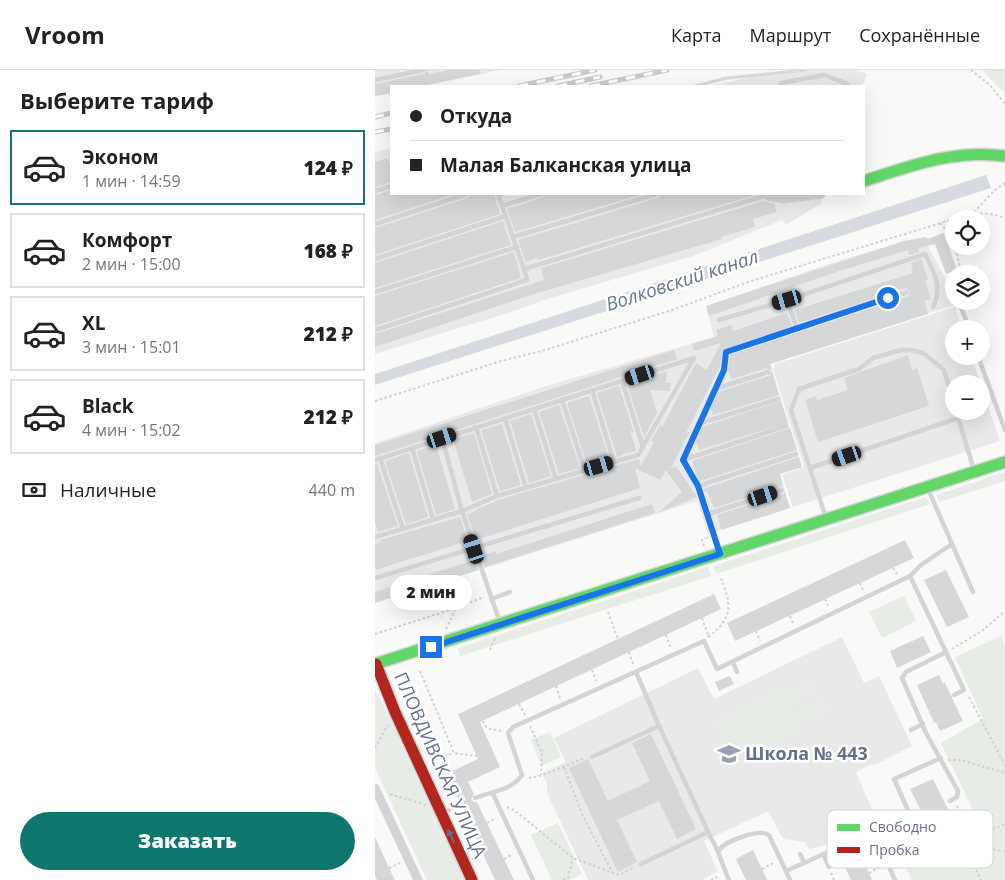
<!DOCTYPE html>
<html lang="ru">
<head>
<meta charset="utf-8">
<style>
	:root { --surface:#fff; --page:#f2f2f2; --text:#222; --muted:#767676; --line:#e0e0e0; --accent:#0f766e }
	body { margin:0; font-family:"Open Sans",sans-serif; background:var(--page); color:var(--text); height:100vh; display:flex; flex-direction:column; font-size:19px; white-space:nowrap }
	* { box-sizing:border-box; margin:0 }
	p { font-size:16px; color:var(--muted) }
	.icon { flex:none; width:28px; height:28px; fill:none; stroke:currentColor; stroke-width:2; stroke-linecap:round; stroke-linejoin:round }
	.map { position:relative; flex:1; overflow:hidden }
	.panel { display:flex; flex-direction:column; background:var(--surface); width:375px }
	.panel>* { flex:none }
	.top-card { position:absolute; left:15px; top:15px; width:475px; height:110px; border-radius:0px; box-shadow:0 5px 20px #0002; display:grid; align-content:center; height:110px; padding:0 20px; background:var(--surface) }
	.controls { position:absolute; left:570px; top:140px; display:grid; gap:10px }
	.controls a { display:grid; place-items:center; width:45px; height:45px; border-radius:50%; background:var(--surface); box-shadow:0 5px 20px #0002; font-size:25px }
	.end { position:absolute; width:22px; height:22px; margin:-11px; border:6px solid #1a73e8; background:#fff; box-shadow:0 0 0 2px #fff }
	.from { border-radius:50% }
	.bubble { position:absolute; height:35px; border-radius:18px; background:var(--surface); box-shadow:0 5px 20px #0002; font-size:16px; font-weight:800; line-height:35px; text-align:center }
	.car { position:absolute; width:15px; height:30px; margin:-15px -8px; border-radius:6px; box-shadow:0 0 4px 1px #0007; background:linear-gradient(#222 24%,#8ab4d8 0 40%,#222 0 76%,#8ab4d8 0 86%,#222 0) }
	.top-card b { display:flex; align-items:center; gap:18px; height:48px; font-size:19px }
	.top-card b+b { border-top:1px solid var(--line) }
	.top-card i { width:12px; height:12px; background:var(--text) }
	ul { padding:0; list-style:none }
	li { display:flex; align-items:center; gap:15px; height:75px; margin:0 10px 8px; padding:0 10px; border:2px solid var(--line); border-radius:0px }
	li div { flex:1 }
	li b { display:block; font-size:19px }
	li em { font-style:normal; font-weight:800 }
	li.active { border-color:var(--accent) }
	li>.icon { width:45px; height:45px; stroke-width:1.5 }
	h2 { padding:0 20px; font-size:22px; line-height:60px }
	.pay { display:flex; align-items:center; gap:12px; height:55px; padding:0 20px; font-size:19px }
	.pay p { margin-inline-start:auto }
	.primary-button { display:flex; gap:10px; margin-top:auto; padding:10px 20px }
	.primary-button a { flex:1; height:58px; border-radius:30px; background:var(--accent); color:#fff; font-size:20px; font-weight:800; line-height:58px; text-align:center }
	header { display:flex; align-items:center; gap:30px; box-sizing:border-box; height:70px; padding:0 25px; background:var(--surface); border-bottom:1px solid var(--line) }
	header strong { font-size:24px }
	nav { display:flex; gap:28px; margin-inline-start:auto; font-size:18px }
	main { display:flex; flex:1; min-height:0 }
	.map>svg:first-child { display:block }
	.built { fill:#e9e9ea }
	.green { fill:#e7ece6 }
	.water { fill:#d7dbe0 }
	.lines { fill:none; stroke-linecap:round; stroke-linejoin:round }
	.stream { stroke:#d7dbe0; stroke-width:3 }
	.building { fill:#d6d7d9 }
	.fast-casing { stroke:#d4d6d7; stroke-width:14 }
	.jam-casing { stroke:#d4d6d7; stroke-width:14 }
	.path { stroke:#d1d1d3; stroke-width:2; stroke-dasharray:2.5 2.5; stroke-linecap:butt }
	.lane { stroke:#d4d4d6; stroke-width:4.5 }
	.street { stroke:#d4d4d6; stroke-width:9 }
	.fast { stroke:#63d668; stroke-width:11 }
	.jam { stroke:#b3261e; stroke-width:11 }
	.rail-casing { stroke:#cacacc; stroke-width:5 }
	.rail { stroke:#fff; stroke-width:3; stroke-dasharray:9; stroke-linecap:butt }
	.oneway { fill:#66708b }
	.route { stroke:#1a73e8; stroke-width:6 }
	.labels { text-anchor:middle; stroke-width:5; stroke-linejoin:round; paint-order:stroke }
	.poi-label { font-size:18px; font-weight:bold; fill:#66708b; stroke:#fff; text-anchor:start }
	.street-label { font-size:18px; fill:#66708b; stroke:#fff }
	.water-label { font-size:19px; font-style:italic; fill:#68788c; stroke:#fff }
	.key { fill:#fff; stroke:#d1d4dc; stroke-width:1 }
	.key-label { font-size:14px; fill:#66708b }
</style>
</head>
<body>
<header>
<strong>Vroom</strong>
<nav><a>Карта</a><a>Маршрут</a><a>Сохранённые</a></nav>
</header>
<main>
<section class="panel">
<h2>Выберите тариф</h2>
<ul>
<li class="active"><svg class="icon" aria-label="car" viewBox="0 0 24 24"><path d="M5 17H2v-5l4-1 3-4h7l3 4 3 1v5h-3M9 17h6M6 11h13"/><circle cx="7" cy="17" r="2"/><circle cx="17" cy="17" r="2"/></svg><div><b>Эконом</b><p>1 мин · 14:59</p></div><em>124 ₽</em></li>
<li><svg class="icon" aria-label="car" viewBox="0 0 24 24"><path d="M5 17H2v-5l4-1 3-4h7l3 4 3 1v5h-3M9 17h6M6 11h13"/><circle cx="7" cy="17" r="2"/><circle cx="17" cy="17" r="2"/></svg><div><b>Комфорт</b><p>2 мин · 15:00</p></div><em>168 ₽</em></li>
<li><svg class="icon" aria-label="car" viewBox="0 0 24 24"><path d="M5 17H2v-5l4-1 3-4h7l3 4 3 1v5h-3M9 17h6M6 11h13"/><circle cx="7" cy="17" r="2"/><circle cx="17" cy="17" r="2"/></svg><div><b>XL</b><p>3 мин · 15:01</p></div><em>212 ₽</em></li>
<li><svg class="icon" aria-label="car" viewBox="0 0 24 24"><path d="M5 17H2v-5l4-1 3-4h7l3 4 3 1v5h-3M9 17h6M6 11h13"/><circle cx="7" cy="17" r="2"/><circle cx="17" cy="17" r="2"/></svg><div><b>Black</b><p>4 мин · 15:02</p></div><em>212 ₽</em></li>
</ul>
<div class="pay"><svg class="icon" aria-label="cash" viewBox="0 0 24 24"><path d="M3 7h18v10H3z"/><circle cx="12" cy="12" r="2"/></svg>Наличные<p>440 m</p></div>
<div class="primary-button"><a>Заказать</a></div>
</section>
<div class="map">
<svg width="630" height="810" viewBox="0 0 630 810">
	<rect width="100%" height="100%" fill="#f9f9f8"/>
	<g class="built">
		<polygon points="0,0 126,0 49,16 16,16 16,23 0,27"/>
		<polygon points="419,0 482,0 492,4 487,16 336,16 392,3"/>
		<polygon points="16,78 16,124 447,124 447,133 411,155 407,150 321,185 169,230 142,240 0,284 0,82"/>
		<polygon points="551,167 553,176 571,210 579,235 395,294 427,397 405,404 415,438 333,464 322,431 0,533 0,373 171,316 339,267 331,236 457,193 529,171"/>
		<polygon points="580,237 587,259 579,259 579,286 596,286 606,314 579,314 579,341 606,341 606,316 625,371 418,437 407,405 429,397 398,299 400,294"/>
		<polygon points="467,567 489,613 504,606 537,676 498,696 497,694 481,702 499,744 485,759 451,775 434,779 430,772 408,769 393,741 329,771 343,802 327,810 213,810 172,723 172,713 167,703 191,692 179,668 323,598 339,629"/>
	</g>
	<g class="green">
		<polygon points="607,0 630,0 630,24"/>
		<polygon points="630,402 630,411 564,432 561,425"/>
		<polygon points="551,427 555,434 341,504 338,496"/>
		<polygon points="333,497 336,506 85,586 83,578"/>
		<polygon points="529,526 541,551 507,568 494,542"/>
		<polygon points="626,566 630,577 630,810 537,810 529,793 559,780 603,751 566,673 608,649 580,587"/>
		<polygon points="438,608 444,621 418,632 412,620"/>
		<polygon points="407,617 427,659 359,691 339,649"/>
		<polygon points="0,621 5,628 90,810 52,810 0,698"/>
		<polygon points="448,628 454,641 428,654 422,641"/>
		<polygon points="175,662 186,687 167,696 156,670"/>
		<polygon points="183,753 207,804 194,810 177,810 156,765"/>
	</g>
	<polygon class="water" points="611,105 616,118 0,315 0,304"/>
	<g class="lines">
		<polyline class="stream" points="320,16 352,8 431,0"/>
	</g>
	<g class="building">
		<polygon points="52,0 54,4 74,0 104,0 105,4 46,16 16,16 16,23 0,26 0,14 49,4"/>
		<polygon points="13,88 16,99 16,112 0,117 0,92"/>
		<polygon points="16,120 16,124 80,124 0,150 0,125"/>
		<polygon points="96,124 119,124 125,144 0,185 0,158 93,128"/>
		<polygon points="170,124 268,124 140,162 132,139 167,128"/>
		<polygon points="286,124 383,124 163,190 163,188 151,192 143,170 283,128"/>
		<polygon points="389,131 399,134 402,142 378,149 380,157 346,167 347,169 159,224 0,277 0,264 169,210 166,198"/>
		<polygon points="128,151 136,175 0,218 0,193"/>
		<polygon points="569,163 582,200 571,204 560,174 543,178 544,182 534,185 533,180 461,202 334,246 331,236 529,171 551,167 552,169"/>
		<polygon points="139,182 146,208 0,256 0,226"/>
		<polygon points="546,189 553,209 550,210 556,229 549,231 553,244 395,294 397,300 392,298 357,309 353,299 355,285 533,226 536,221 531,218 424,253 420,240 538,203 536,193"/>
		<polygon points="412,243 417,256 348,280 345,296 311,363 315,361 296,398 301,396 322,427 283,443 307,422 291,400 285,410 260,398 265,418 101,470 92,444 100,442 100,440 123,430 264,389 266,396 279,372 276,370 286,354 287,357 321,293 332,300 346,273 319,281 317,274 343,266 341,260 356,255 358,261"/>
		<polygon points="299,280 302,289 0,386 0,375"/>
		<polygon points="533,285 537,300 542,298 554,336 443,372 430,330 441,326 442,330 473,320 469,308"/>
		<polygon points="292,301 291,313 296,313 295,321 275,320 282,343 269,367 252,314"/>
		<polygon points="397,301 404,325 338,345 336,338 343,322 394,306"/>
		<polygon points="244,316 259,363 255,361 261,380 242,387 222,323"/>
		<polygon points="214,326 234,389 212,395 192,333"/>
		<polygon points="406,331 413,353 324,380 321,371 327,357"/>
		<polygon points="184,335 205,398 184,404 164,342"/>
		<polygon points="156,344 176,406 154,413 135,351"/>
		<polygon points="127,354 146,415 125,421 106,360"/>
		<polygon points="415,358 422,380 325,411 321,404 317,391"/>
		<polygon points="99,363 117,424 97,432 78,369"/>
		<polygon points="61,375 80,439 61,445 42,381"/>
		<polygon points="34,383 53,447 31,454 10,391"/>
		<polygon points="424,387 427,397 405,404 408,416 339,438 332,421 329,422 328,419"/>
		<polygon points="2,393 23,456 3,462 0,453 0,394"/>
		<polygon points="410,423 415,438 346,460 342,445"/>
		<polygon points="277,434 280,443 110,497 107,486 121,481 121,484"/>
		<polygon points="85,447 93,471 0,500 0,474 6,472 5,470"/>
		<polygon points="530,470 539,488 360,571 352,553"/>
		<polygon points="99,490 103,500 0,533 0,522"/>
		<polygon points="571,500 594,547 572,557 549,510"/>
		<polygon points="339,524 346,539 105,652 125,697 93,712 99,724 96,729 99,732 102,732 139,810 120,810 87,739 89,734 84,731 71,704 103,689 83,644"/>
		<polygon points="548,566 556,582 522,598 515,581"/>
		<polygon points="564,605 568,614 570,613 588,651 565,661 561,652 559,653 542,615"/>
		<polygon points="355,606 359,614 344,621 340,612"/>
		<polygon points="276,664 321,759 302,769 284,731 242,750 262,792 243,802 194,698 213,689 233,731 275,711 257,673"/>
		<polygon points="558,709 581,755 559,766 535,719"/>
		<polygon points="0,767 14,798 20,810 2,810 0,806"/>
		<polygon points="378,780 387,799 392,810 371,810 361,789"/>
		<polygon points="485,784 494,803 497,810 476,810 468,793"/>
	</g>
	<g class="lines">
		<defs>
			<g id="fast">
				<path d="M489,111c47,-15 91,-32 141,-25"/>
				<polyline points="0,594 630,392"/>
			</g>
			<polyline id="jam" points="1,594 20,642 97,810"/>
		</defs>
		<use href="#fast" class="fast-casing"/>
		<use href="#jam" class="jam-casing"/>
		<g class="path">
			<polyline points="596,0 615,15 630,34"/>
			<polyline points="599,142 620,120 630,113"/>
			<path d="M581,149c18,-6 31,-8 49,-1"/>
			<path d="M565,153c13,14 18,32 21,51"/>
			<polyline points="0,331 126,291 170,280 297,240 376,211 579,149"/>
			<polyline points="329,476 327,470 333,468"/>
			<polyline points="518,498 522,504"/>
			<polyline points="485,513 488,520"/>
			<polyline points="450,529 453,536"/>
			<polyline points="233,542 243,569"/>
			<polyline points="415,546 419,555"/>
			<polyline points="327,548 333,565"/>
			<polyline points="71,559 81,538"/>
			<polyline points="381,561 385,571"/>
			<polyline points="0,564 81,538 109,527"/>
			<polyline points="291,565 296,579"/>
			<path d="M333,567c27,-20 23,-34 12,-61"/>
			<polyline points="577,579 607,561 630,541"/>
			<polyline points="115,580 120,568"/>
			<polyline points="254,582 258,594"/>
			<polyline points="217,600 221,611"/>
			<polyline points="45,601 79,683 102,686"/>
			<polyline points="181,616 185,628"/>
			<polyline points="594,627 630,695"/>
			<polyline points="144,634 150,645"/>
			<polyline points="108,651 112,658 126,661"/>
			<polyline points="155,656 167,683 166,705"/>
			<polyline points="0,678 13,655"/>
			<polyline points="573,690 586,690 630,703"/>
			<polyline points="55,691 79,683"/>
			<polyline points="189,697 208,746 237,802"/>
			<polyline points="154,708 168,705 210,688"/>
			<polyline points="15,724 51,735"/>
			<polyline points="582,736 587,748 584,762"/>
			<polyline points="132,737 139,740 198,788 244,805 259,797"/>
			<polyline points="112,753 121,748"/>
			<polyline points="582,759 606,810"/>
			<polyline points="510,770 544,780"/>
			<polyline points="589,773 598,776 630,781"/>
			<polyline points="548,781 559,784 630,754"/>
			<polyline points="129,789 138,784"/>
			<polyline points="520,795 549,781"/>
			<polyline points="14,798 25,793"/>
			<polyline points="387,799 398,793"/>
			<polyline points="456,803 459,810"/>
			<polyline points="494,803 505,797"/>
			<polyline points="188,810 193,808 198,788"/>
			<polyline points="336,810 344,806"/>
		</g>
		<g class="lane">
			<polyline points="0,10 48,0"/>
			<polyline points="406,13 449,5 473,14 472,16"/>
			<polyline points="0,121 16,116"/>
			<polyline points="123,124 149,199"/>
			<polyline points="127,136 166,124"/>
			<polyline points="0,154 92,124"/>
			<polyline points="138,167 282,124"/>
			<polyline points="0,189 131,146"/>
			<polyline points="0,222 142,177"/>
			<polyline points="412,230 422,259"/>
			<polyline points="584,231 594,259"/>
			<path d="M344,250l68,-20 138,-46c9,18 18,33 8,53"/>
			<polyline points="0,260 152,210 149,199 393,125"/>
			<polyline points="603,286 630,360"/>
			<polyline points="247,311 268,377"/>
			<polyline points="340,319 393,302"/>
			<polyline points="217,320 239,392"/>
			<polyline points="187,330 210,401"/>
			<polyline points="159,339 181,409"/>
			<polyline points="581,341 599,400"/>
			<polyline points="130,348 151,418"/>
			<polyline points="323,354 403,329"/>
			<polyline points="101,357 122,426"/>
			<polyline points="67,368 87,441 125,553"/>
			<polyline points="37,378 58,449"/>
			<polyline points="5,388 28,459"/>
			<polyline points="0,390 319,288 263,385 122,426 87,441 0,467"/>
			<polyline points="308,390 411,356"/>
			<polyline points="435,398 583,348"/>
			<polyline points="323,416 421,384"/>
			<polyline points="553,419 598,522"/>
			<polyline points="333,444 407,420"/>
			<polyline points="451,448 416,340 424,319 484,299 498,288 526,280 536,280 548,283 569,300 579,334"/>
			<polyline points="345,483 323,416 308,390 349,300 351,282 532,222"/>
			<polyline points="535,506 589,620 579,625"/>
			<polyline points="0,508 264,428"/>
			<polyline points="116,529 135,522"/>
			<polyline points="571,582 531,602 527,608 551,663 583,721 582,727 575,731"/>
			<polyline points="358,592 362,602"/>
			<path d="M261,602l23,54 52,112c8,12 11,27 18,42"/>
			<polyline points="536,660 548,654"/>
			<polyline points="217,687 284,656"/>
			<polyline points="118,724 158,810"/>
			<path d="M100,728c17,-7 36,-7 47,-23l-14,-42 5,-6 191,-86 13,28 193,-93 11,-11 31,-21"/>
			<polyline points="68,743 85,735"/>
			<polyline points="498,762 520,810"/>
			<polyline points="548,774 519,709 566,688"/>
			<path d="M344,780c7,-9 40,-22 50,-15l21,45"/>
			<polyline points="425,784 429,792"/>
			<polyline points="448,784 454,797"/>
			<polyline points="266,794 333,762"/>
			<polyline points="411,801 498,762 534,742"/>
		</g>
		<g class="street">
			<polyline points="393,126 409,129 446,124"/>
			<polyline points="0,718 43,810"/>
		</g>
		<use href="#fast" class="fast"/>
		<use href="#jam" class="jam"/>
		<defs>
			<g id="rail">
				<polyline points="144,16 220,0"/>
				<polyline points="183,16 225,7"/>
				<polyline points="216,16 292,0"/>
				<polyline points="0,47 16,43"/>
				<polyline points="0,62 16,59"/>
			</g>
		</defs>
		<use href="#rail" class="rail-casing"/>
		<use href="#rail" class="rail"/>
	</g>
	<defs><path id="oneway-solid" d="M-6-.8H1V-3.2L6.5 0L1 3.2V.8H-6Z" transform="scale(1.25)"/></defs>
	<use class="oneway" href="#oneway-solid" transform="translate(76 766) rotate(-115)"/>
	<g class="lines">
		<polyline class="route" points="56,577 345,484 323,416 308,390 349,300 351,282 513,228"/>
	</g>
	<defs>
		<symbol id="school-bare" viewBox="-9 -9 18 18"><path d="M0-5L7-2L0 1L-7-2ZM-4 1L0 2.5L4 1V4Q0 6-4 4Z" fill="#99a0b1" stroke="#fff" stroke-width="2.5" paint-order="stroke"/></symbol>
	</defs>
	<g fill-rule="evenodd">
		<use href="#school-bare" x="338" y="668" width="32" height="32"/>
	</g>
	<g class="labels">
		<g class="poi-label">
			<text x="370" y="690">Школа № 443</text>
		</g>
		<g class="street-label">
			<text transform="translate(65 695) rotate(66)" y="6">ПЛОВДИВСКАЯ УЛИЦА</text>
		</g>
		<g class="water-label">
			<text transform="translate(307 210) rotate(-18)" y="7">Волковский канал</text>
		</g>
	</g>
	<rect x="452" y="740" width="166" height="58" rx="8" class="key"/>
	<rect x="462" y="754" width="23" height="7" fill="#63d668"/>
	<rect x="462" y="777" width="23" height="6" fill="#b3261e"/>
	<g class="key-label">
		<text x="494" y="762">Свободно</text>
		<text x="494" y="785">Пробка</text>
	</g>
</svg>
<div class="controls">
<a><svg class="icon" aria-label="locate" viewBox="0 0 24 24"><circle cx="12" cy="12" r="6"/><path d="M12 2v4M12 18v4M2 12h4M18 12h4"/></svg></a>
<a><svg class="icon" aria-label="layers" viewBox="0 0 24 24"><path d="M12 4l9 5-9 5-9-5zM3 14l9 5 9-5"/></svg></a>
<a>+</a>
<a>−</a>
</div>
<i class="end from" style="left:513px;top:228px"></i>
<i class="end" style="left:56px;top:577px"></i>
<div class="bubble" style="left:15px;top:505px;width:82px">2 мин</div>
<i class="car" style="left:412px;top:230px;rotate:254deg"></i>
<i class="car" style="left:265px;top:305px;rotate:252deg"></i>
<i class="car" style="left:67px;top:368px;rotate:72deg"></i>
<i class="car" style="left:472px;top:386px;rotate:251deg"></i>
<i class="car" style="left:224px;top:396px;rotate:74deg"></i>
<i class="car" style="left:388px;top:426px;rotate:72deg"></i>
<i class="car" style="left:99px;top:479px;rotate:342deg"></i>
<div class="top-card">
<b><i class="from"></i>Откуда</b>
<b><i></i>Малая Балканская улица</b>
</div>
</div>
</main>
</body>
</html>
